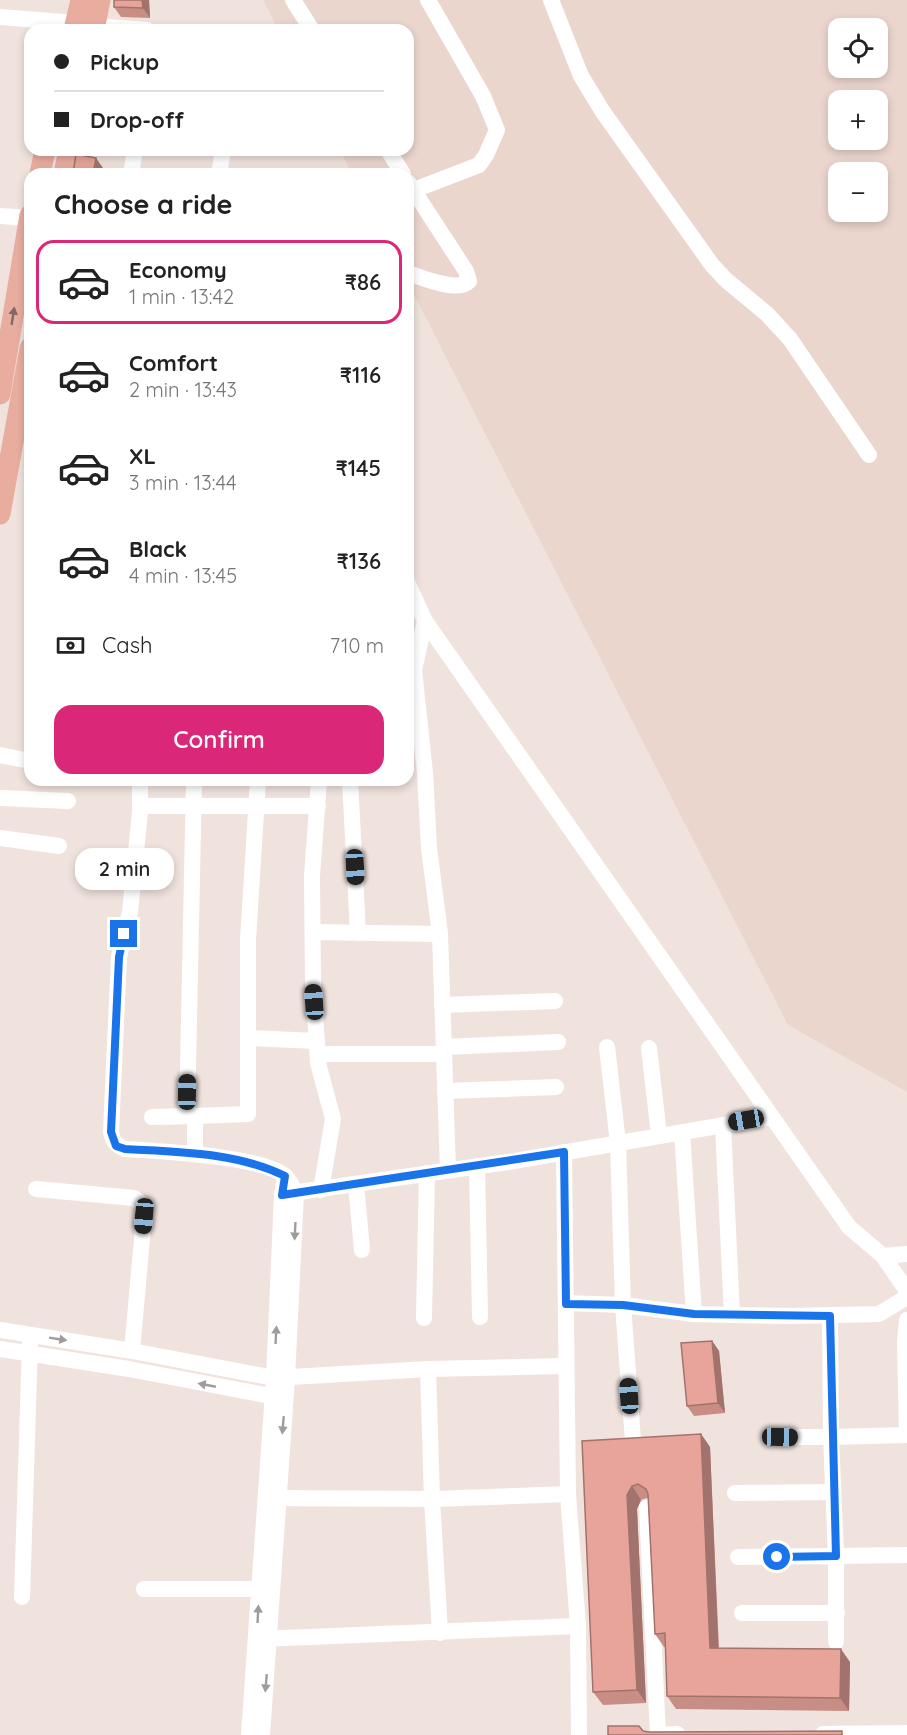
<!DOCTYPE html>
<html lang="en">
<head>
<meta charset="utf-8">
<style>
	:root { --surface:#fff; --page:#f6f6f6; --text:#222; --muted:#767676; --line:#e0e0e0; --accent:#db2777 }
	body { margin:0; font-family:Quicksand,sans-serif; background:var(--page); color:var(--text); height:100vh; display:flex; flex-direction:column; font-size:22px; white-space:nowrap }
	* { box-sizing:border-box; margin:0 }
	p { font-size:20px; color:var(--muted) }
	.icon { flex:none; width:33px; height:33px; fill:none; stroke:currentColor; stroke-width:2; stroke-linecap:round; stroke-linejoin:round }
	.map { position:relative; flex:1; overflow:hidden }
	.panel { position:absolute; left:24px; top:168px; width:390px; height:618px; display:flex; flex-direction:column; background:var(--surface); border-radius:18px; box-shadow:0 3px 9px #0003 }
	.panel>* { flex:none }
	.guide { position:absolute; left:24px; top:24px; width:390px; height:132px; border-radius:18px; box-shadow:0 3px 9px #0003; display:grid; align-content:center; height:132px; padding:0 30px; background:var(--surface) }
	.controls { position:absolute; left:828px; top:18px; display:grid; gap:12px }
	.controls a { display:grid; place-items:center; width:60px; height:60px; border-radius:12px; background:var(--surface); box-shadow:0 3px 9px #0003; font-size:30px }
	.end { position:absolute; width:27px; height:27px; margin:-14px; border:8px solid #1a73e8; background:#fff; box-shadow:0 0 0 3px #fff }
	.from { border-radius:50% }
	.bubble { position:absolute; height:42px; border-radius:18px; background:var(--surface); box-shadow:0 3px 9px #0003; font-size:20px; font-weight:600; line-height:42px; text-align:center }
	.car { position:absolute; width:18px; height:36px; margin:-18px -9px; border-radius:8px; box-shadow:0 0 4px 2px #0007; background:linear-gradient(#222 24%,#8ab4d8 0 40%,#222 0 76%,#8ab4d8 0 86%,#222 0) }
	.guide b { display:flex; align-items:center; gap:21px; height:57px; font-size:22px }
	.guide b+b { border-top:2px solid var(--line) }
	.guide i { width:15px; height:15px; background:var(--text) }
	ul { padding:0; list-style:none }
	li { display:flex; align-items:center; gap:18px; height:84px; margin:0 12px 9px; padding:0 18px; border:3px solid transparent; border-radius:18px }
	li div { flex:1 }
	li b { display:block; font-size:22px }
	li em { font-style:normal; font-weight:600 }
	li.active { border-color:var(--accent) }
	li>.icon { width:54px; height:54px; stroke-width:1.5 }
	h2 { padding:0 30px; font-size:27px; line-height:72px }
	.pay { display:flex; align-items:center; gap:15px; height:66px; padding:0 30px; font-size:22px }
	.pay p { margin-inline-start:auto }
	.button { display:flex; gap:12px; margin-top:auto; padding:12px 30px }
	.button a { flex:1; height:69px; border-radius:18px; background:var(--accent); color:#fff; font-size:24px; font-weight:600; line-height:69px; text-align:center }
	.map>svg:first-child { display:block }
	.built { fill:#ebd6ce; fill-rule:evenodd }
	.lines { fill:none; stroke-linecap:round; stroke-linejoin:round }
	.minor { stroke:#fff; stroke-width:16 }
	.major { stroke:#e9ada0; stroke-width:21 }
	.wall { fill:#c88d84 }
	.shaded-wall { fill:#a2736c }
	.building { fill:#e8a49a; stroke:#a2736c; stroke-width:1.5 }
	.oneway { fill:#846862 }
	.oneway2 { fill:#a09c9c }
	.route { stroke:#1a73e8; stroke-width:8 }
</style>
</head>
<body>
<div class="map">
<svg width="907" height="1735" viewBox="0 0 907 1735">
	<rect width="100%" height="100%" fill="#f0e3de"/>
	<path class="built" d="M263,0h644v1092l-119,-67 -380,-742v-109h-56l-12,-24h68v-120h-130zM838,28h40v40h-40zM838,100h40v40h-40zM838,172h40v40h-40z"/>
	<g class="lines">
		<g class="minor">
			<polyline points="293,0 312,30"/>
			<polyline points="551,0 581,76 603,112 712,265 726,280 767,314 790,339 869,455"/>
			<polyline points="0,17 75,23"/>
			<polyline points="95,26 147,30"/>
			<polyline points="388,150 403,174"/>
			<polyline points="131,174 135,150"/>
			<polyline points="219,174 223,150"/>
			<polyline points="414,190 479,165 486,155 497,130 483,96 428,0"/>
			<polyline points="0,216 30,218"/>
			<path d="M408,273c15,5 49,20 61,8l-3,-10 -58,-89"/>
			<polyline points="408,584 425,621 849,1227 883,1256 907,1254"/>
			<polyline points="425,621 414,670 425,773 429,848 440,934 448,1170"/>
			<polyline points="0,755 30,761"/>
			<path d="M140,780v32l-10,100 -11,45 -8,175c2,10 5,13 14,17 31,2 141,7 161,28 4,4 7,11 10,16l-9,185 -25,357"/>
			<polyline points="319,780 312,876 313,982 318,1063 333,1119 321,1190"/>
			<polyline points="350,780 358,933"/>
			<polyline points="0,798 68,801"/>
			<polyline points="140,806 318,806"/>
			<polyline points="0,838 59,846"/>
			<polyline points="313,932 440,934"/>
			<polyline points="442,1005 555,1001"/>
			<polyline points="248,1038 317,1041"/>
			<polyline points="444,1047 558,1042"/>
			<polyline points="607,1047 618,1143 623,1305 633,1441"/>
			<polyline points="649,1048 659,1135"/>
			<polyline points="318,1054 444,1054"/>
			<polyline points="445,1091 556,1087"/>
			<polyline points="187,1116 194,780"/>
			<polyline points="152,1117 195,1116"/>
			<polyline points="682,1132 694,1314"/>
			<polyline points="564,1152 568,1494 578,1626 579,1735"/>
			<polyline points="195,1153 195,1116 248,1114 248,940 258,780"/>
			<polyline points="477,1166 480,1317"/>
			<polyline points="356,1184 362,1250"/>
			<path d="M36,1189l98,9c8,5 10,9 10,18l-12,135"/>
			<polyline points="285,1194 508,1162 770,1117"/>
			<polyline points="883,1256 907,1291"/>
			<polyline points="566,1303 623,1305 694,1314 732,1315 723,1125"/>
			<polyline points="732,1315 789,1316 879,1314 907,1297"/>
			<polyline points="424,1318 427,1173"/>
			<polyline points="907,1320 905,1341 907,1434"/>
			<polyline points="0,1330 132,1351 274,1378 428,1369 566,1366"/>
			<polyline points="0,1349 129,1369 281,1398"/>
			<polyline points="428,1369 432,1499 440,1633"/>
			<polyline points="907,1435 831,1437 836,1556 907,1555"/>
			<polyline points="780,1437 831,1437 830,1316"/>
			<polyline points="735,1493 833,1492"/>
			<polyline points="266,1498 432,1499 568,1494"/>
			<polyline points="647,1508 658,1735 677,1734"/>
			<polyline points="738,1557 836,1556 836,1642"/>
			<polyline points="144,1589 259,1589"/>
			<polyline points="22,1597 30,1343"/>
			<polyline points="742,1613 837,1613"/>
			<polyline points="260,1639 578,1626"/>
			<polyline points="823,1734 907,1733"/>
			<polyline points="249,1735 274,1378 282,1195 285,1176"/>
		</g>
		<g class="major">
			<polyline points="74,30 81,0"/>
			<polyline points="94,30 100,0"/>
			<polyline points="40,174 45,150"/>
			<polyline points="64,174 69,150"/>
			<polyline points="0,394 30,215"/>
			<polyline points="0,514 30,348"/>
		</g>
	</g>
	<g class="wall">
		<polygon points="149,0 150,18 121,17 114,7"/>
		<polygon points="712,1341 719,1351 725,1413 694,1416 687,1406"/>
		<polygon points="701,1434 710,1447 719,1648 850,1662 849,1711 676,1709 667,1696 666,1647 664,1647 655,1634 648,1498 647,1498 641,1500 637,1509 646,1703 603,1705 593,1692 582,1441"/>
	</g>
	<g class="shaded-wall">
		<polygon points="142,0 149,0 150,18 143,8"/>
		<polygon points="96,158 103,168 102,174 93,174"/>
		<polygon points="712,1341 719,1351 725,1413 718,1403"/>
		<polygon points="701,1434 710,1447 719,1661 710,1648"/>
		<polygon points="632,1486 641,1500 637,1509 646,1703 637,1690 627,1495"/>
		<polygon points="841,1649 850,1662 849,1711 840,1698"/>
	</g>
	<g class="building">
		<polygon points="114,0 142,0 143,8 114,7"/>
		<polygon points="76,154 96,158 93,174 73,174"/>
		<polygon points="712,1341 718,1403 687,1406 681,1343"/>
		<polygon points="701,1434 710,1648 841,1649 840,1698 667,1696 665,1633 655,1634 648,1494 646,1489 638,1484 632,1486 627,1495 637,1690 593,1692 582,1441"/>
		<polygon points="608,1726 639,1726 643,1731 649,1732 842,1731 842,1735 608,1735"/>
	</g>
	<defs><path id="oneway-solid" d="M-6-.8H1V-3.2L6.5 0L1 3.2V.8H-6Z" transform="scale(1.5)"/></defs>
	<use class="oneway" href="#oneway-solid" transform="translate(13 316) rotate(-81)"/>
	<g class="oneway2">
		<use href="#oneway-solid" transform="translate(295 1231) rotate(93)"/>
		<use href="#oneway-solid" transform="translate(276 1335) rotate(-87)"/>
		<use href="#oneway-solid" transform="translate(58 1339) rotate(9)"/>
		<use href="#oneway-solid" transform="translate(207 1385) rotate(-169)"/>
		<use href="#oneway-solid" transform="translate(283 1425) rotate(95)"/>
		<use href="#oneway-solid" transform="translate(258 1614) rotate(-87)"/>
		<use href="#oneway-solid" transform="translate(266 1683) rotate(95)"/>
	</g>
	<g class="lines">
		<path class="route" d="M124,934l-5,23 -8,175 5,14 9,3c53,3 111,3 160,27l-3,19 282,-43 2,152 57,1 71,9 136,2 6,240 -59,1"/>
	</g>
</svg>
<div class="controls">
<a><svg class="icon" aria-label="locate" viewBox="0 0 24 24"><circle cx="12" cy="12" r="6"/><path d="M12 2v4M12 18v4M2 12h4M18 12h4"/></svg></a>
<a>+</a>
<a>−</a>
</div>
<i class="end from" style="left:777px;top:1557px"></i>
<i class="end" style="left:124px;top:934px"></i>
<div class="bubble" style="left:75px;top:848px;width:99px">2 min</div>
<i class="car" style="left:355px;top:867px;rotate:177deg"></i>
<i class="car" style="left:314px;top:1002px;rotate:356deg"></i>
<i class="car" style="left:187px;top:1092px;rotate:1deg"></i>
<i class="car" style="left:746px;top:1120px;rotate:260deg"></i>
<i class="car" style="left:144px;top:1216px;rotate:185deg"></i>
<i class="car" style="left:629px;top:1396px;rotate:356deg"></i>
<i class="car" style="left:780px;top:1437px;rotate:91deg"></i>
<div class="guide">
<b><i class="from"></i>Pickup</b>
<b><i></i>Drop-off</b>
</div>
<section class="panel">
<h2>Choose a ride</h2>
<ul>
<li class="active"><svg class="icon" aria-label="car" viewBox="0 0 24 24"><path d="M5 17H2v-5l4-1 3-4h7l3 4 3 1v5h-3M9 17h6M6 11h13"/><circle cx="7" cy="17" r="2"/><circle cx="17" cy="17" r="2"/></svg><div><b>Economy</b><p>1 min · 13:42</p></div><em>₹86</em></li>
<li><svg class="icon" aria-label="car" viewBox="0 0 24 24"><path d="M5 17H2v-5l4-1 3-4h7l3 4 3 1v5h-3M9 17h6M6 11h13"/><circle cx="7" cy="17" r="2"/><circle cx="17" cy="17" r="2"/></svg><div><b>Comfort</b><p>2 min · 13:43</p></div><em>₹116</em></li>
<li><svg class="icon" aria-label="car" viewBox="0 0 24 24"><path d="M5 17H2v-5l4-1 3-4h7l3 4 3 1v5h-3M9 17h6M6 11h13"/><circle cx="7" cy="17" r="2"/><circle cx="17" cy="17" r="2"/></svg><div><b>XL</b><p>3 min · 13:44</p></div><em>₹145</em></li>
<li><svg class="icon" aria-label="car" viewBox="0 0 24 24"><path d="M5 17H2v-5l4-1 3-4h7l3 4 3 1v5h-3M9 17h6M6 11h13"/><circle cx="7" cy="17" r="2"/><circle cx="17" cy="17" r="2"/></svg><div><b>Black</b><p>4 min · 13:45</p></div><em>₹136</em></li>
</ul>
<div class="pay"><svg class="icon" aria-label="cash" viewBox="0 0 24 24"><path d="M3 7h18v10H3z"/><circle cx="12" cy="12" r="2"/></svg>Cash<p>710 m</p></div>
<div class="button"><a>Confirm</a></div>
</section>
</div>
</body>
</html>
